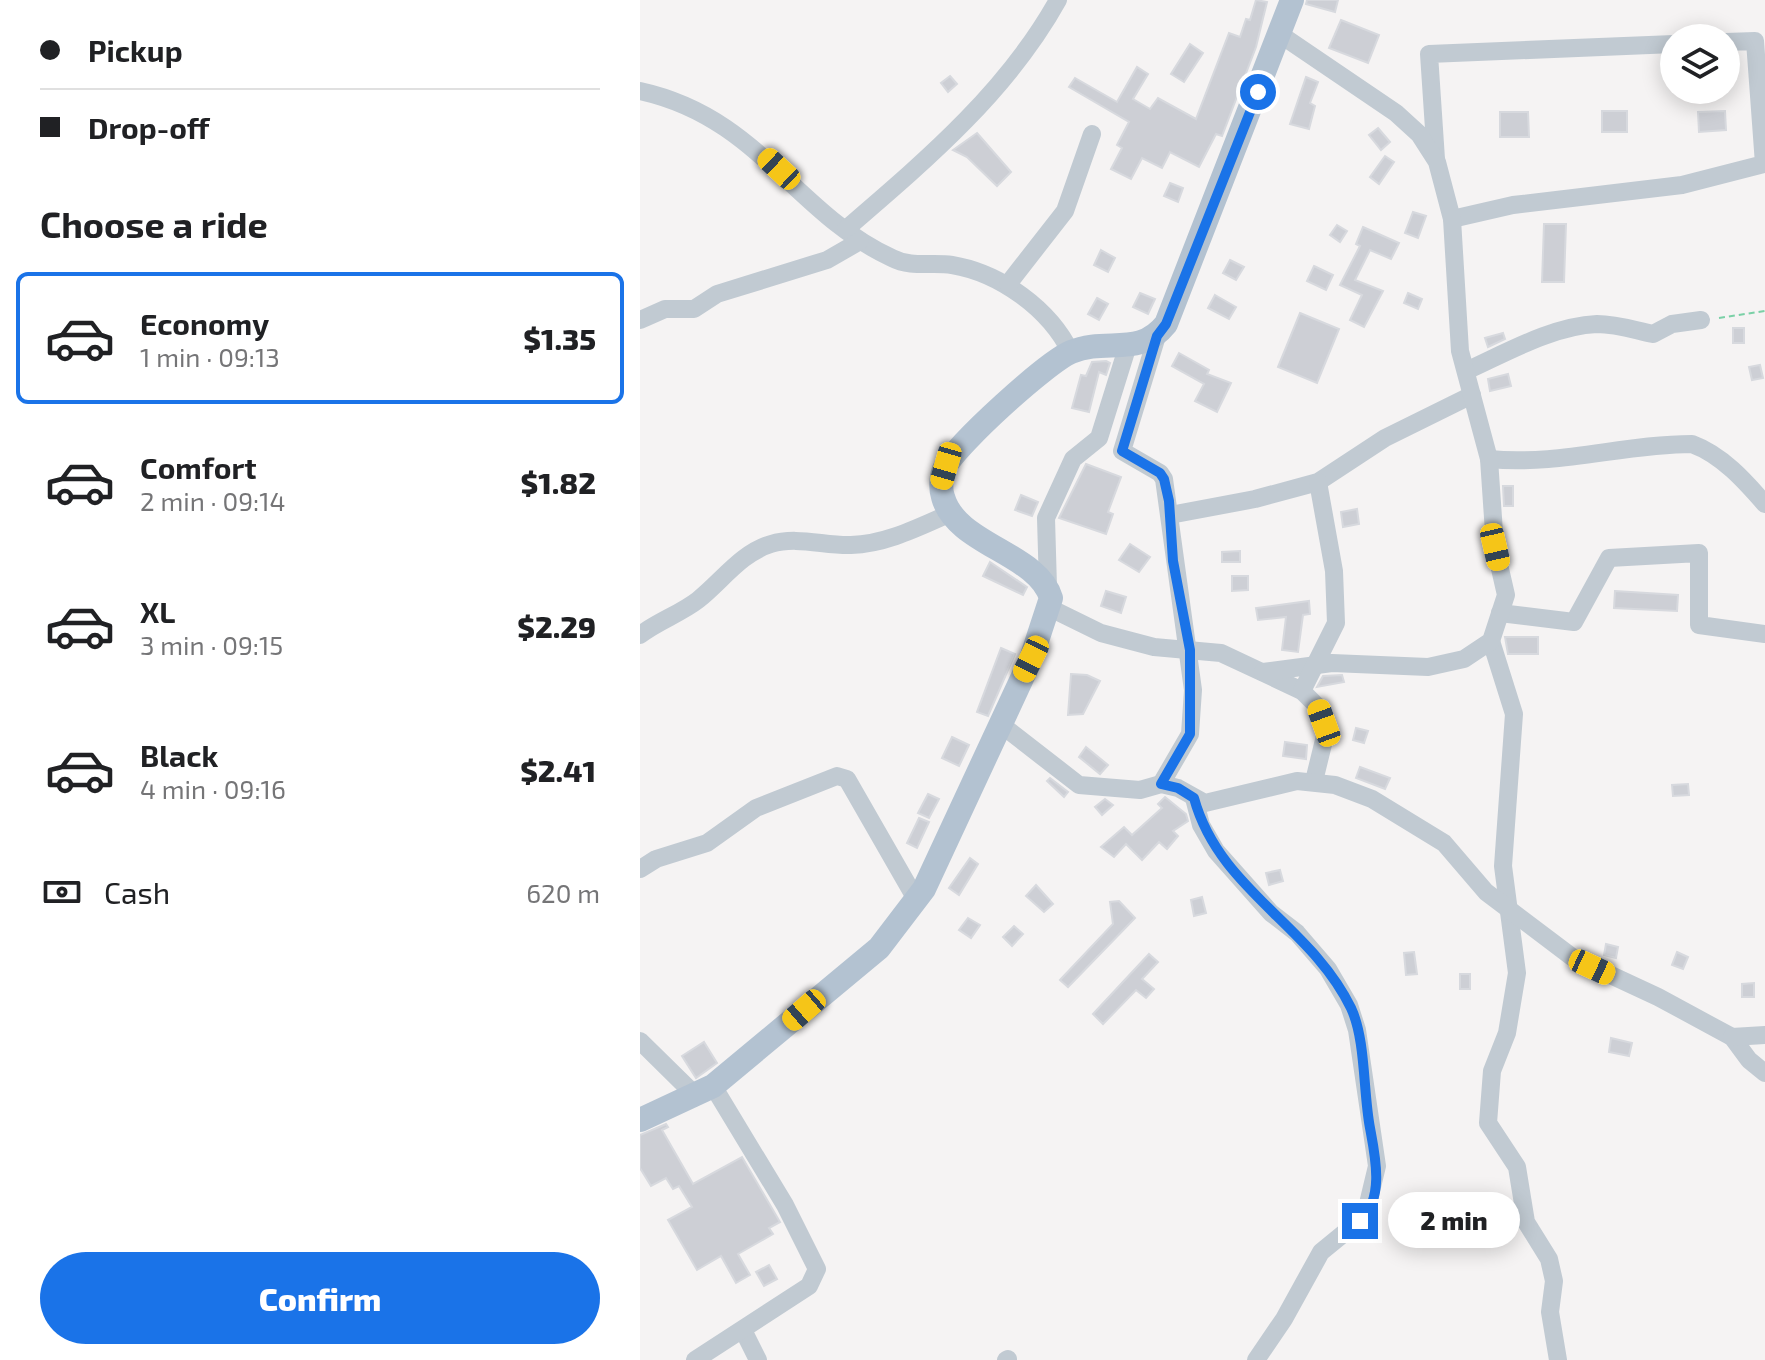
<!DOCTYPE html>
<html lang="en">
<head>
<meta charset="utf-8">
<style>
	:root { --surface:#fff; --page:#f6f6f6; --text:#202124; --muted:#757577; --line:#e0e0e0; --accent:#1a73e8 }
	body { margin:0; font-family:"Exo 2",sans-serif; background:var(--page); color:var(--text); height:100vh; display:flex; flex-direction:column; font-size:30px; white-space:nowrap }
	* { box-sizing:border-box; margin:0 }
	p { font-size:26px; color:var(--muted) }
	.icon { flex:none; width:44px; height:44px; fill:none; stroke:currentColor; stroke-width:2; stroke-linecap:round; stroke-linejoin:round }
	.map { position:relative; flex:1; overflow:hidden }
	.drawer { display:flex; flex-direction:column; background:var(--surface); width:640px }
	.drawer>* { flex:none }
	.top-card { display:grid; align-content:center; height:176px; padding:0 40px; background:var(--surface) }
	.fabs { position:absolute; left:1020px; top:24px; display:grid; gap:16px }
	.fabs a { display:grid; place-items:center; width:80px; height:80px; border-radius:50%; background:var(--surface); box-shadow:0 4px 20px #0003; font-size:40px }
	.end { position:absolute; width:36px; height:36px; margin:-18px; border:10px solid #1a73e8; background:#fff; box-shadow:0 0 0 4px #fff }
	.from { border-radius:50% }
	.bubble { position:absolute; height:56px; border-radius:28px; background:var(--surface); box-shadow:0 4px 20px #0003; font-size:26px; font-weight:800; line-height:56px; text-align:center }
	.car { position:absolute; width:24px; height:48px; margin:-24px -12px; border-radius:10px; box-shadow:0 0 6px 2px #0007; background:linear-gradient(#f5c518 24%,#345 0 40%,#f5c518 0 76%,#345 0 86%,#f5c518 0) }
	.top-card b { display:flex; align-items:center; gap:28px; height:76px; font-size:30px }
	.top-card b+b { border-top:2px solid var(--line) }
	.top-card i { width:20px; height:20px; background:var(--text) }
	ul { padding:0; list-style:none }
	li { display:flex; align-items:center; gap:24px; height:132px; margin:0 16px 12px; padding:0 24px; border:4px solid transparent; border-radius:12px }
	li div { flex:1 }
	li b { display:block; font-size:30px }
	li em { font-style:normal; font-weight:800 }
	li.current { border-color:var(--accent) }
	li>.icon { width:72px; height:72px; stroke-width:1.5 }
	h2 { padding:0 40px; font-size:36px; line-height:96px }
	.pay { display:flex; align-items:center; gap:20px; height:88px; padding:0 40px; font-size:30px }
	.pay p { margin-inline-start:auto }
	.primary-button { display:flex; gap:16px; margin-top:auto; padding:16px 40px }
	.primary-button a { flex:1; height:92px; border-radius:48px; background:var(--accent); color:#fff; font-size:32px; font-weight:800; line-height:92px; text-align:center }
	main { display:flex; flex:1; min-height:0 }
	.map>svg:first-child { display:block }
	.building { fill:#cdcfd5; stroke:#d7d9de; stroke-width:2 }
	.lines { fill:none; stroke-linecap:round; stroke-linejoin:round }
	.path { stroke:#7ad0a6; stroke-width:2; stroke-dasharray:6 4; stroke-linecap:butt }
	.minor { stroke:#c1cad2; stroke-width:18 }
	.major { stroke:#b3c2d1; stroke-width:24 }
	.route { stroke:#1a73e8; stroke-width:10 }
</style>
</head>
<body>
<main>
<section class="drawer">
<div class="top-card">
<b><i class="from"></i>Pickup</b>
<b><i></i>Drop-off</b>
</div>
<h2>Choose a ride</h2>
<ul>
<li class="current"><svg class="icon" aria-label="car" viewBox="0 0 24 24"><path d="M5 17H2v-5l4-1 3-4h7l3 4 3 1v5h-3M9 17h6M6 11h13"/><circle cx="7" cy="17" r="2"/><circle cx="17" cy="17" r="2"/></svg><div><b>Economy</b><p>1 min · 09:13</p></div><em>$1.35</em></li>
<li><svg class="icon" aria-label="car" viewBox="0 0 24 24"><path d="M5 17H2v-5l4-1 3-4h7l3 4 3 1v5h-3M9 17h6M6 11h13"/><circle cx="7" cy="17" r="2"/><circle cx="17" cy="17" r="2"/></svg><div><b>Comfort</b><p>2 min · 09:14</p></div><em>$1.82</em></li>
<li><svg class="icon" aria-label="car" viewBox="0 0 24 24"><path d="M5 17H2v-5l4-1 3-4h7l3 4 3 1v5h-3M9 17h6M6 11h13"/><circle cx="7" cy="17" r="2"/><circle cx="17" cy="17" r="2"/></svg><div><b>XL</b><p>3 min · 09:15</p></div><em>$2.29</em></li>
<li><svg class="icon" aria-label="car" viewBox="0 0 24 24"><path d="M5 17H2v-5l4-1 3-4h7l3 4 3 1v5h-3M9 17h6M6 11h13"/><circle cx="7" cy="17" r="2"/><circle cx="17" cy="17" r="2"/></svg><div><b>Black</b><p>4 min · 09:16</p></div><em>$2.41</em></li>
</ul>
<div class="pay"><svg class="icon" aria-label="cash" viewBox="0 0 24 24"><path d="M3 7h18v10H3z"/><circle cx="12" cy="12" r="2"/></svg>Cash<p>620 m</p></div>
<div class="primary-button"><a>Confirm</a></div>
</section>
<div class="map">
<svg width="1125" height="1360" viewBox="0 0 1125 1360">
	<rect width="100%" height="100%" fill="#f5f3f3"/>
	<g class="building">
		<polygon points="616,0 627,2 616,47 582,136 576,134 559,167 530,152 522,168 502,158 491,179 471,169 482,148 477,145 489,122 429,87 435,78 477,102 497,67 508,74 493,99 510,109 518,98 556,119 589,33 600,37 606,19 610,20"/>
		<polygon points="667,0 698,0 695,12 666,4"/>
		<polygon points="701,20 739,35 728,63 689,48"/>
		<polygon points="550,44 563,53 544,82 531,74"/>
		<polygon points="310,76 317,84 308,92 301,83"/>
		<polygon points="666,77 678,82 670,103 675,106 669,129 650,124"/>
		<rect x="962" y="111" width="25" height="21"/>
		<polygon points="1085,111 1086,130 1059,132 1058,112"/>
		<polygon points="860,112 888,112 889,137 860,137"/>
		<polygon points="738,128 750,142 741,150 729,135"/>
		<polygon points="337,133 371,172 357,186 327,157 313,150"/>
		<polygon points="745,156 754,162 739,184 730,177"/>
		<polygon points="530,183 543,188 538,202 524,196"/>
		<polygon points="773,212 786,216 778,238 765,233"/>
		<polygon points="904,224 926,224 924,282 902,282"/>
		<polygon points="697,225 707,231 700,242 690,235"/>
		<polygon points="723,227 759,243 751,259 730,250 715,280 743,291 724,327 710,320 722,295 700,285 720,246 716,244"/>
		<polygon points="461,250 475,258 468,272 454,265"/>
		<polygon points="590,260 604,267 596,280 583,273"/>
		<polygon points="674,266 693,275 686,290 667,281"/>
		<polygon points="500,293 515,299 508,314 493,307"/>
		<polygon points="768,293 782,299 778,309 764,303"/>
		<polygon points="575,295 596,307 589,319 568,308"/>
		<polygon points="457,298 468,304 459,320 448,314"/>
		<polygon points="660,313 699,329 677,383 638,367"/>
		<rect x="1093" y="328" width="11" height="15"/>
		<polygon points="863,333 865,339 848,347 845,338"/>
		<polygon points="539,353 569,370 567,374 591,383 577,412 555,401 564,384 532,366"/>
		<polygon points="466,361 470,363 466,375 459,372 449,412 432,408 441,375 446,376 452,362"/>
		<polygon points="1120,365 1123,378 1112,380 1109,367"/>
		<polygon points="868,374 871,386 850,391 848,379"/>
		<polygon points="446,464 481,477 468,512 473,514 466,534 419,518"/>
		<polygon points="863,486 873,486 873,506 864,506"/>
		<polygon points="381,495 398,502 392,516 375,510"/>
		<polygon points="717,509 719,524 703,527 701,512"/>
		<polygon points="490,544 510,557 499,572 479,560"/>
		<polygon points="600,551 600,562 582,562 582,552"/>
		<polygon points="350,562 387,587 383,595 343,576"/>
		<polygon points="592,576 608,576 608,590 592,591"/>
		<polygon points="466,591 486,597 481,613 461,606"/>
		<polygon points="975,591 1038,595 1037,611 974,608"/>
		<polygon points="669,601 670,614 663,615 658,652 642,650 646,617 618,620 616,608"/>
		<polygon points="865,637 898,637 898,654 868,654"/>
		<polygon points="361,648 375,654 348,716 337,712"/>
		<polygon points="431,674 447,675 460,681 443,714 428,715"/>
		<polygon points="702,675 704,682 677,687 683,676"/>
		<polygon points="716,728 728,731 724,743 713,740"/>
		<polygon points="312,737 329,745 319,766 302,758"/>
		<polygon points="645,742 667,745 666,759 643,756"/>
		<polygon points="446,747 468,765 460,774 439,757"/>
		<polygon points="720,767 750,778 745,789 716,778"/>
		<polygon points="410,778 428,792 424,797 407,781"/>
		<polygon points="1048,784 1049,795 1033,796 1032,785"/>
		<polygon points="288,794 299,799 289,818 278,813"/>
		<polygon points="525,797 546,814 548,821 533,831 538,836 527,849 519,842 502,860 486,844 474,857 461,847 484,827 492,835 522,808 518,804"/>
		<polygon points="465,799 473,805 462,815 455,807"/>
		<polygon points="279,818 289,822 277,848 267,843"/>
		<polygon points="330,858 338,864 319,895 309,888"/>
		<polygon points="640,870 643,881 629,885 626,873"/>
		<polygon points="396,885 413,904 404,912 386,896"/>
		<polygon points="562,897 566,913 554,916 551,900"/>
		<polygon points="479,901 495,918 428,987 420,980 473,924 470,902"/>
		<polygon points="328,918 340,925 331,938 319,930"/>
		<polygon points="374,926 383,934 372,946 363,937"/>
		<polygon points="966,944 978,947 976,958 964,955"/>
		<polygon points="774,952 777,974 766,975 764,953"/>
		<polygon points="1037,952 1048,957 1043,969 1032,965"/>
		<polygon points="509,954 518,962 502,979 514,989 506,998 496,990 463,1024 453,1014"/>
		<rect x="820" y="974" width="10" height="15"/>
		<polygon points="1114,983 1114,997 1102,997 1102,984"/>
		<polygon points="971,1038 992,1043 989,1056 969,1052"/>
		<polygon points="64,1042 77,1063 56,1078 42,1056"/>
		<polygon points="26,1124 28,1127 22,1130 53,1184 102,1157 140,1222 129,1228 133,1234 98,1254 110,1275 96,1283 81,1256 57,1270 28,1220 52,1207 39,1186 33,1189 26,1178 11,1186 0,1168 0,1135"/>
		<polygon points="129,1265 137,1279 124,1286 116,1272"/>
	</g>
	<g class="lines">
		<polyline class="path" points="1079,318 1125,311"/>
		<g class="minor">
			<path d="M0,91c119,26 154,122 252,167 19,10 40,4 60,7 48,8 98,44 119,88"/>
			<polyline points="796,159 789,54 1034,44"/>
			<polyline points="812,219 873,205 1042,185 1124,164 1115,41 1086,42"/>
			<path d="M206,229c79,-68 161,-137 212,-229"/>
			<polyline points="368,284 425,211 452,134"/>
			<polyline points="0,320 25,309 54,309 77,294 187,260 220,241"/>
			<polyline points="517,336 482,451 520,473 524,479 553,690 550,734 521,784"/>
			<path d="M826,371c40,-18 86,-45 131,-47 20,0 37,6 56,10l19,-10 29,-4"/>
			<path d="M849,459c70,7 135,-15 203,-15 30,11 53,37 73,60"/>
			<polyline points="530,515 615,499 678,482 745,438 832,395"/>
			<polyline points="408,587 406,518 433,459 459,438 488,345"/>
			<polyline points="410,608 461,633 514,647 581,653 662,691 678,707 684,723 685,736 674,781"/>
			<polyline points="860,613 934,622 969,558 1059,553 1059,625 1125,634"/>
			<path d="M0,635c18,-14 40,-21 58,-35 24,-19 43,-47 73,-56 26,-8 54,2 80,1 35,-1 68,-18 100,-32"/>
			<polyline points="851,641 874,714 863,866 877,973 867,1033 852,1071 848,1123 877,1167 886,1222 909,1259 914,1281 910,1312 918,1360"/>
			<polyline points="623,672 692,663 788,667 824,659 851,641 866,595 855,547 849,459 820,351 812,219 797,162 779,134 756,113 641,35"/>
			<polyline points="662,691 696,623 694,571 678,482"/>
			<polyline points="359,723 439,785 500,790 521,784 538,788 565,803 657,781 695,785 732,799 804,843 846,892 932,957 1018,997 1092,1037 1109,1060 1125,1073"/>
			<polyline points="554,798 561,825 576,851 631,913 657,933 688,969 709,1005 717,1030 737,1166 725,1216 681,1252 644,1319 616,1360"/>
			<polyline points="0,869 16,859 67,843 116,808 197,776 207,779 277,901"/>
			<polyline points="1092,1037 1125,1035"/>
			<polyline points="0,1041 55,1095"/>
			<polyline points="103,1330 118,1360"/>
			<polyline points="55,1360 169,1286 177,1269 145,1205 73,1086"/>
			<polyline points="366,1360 368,1359"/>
		</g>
		<path class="major" d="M0,1120l73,-34 166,-138 45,-59 107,-230 20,-61c-13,-45 -95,-53 -108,-101 -3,-9 -2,-22 2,-30 13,-24 101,-104 126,-115 36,-15 68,6 95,-28l126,-324"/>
	</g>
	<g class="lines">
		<path class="route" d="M618,92l-92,232 -9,12 -35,115 38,22 4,6 5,22 4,60 17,89v84l-29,50 17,4 16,10c25,92 117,127 157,210 15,32 12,84 19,120 5,27 15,71 -10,93"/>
	</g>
</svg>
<div class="fabs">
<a><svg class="icon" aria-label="layers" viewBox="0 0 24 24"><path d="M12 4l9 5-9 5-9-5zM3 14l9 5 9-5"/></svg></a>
</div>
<i class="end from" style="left:618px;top:92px"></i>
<i class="end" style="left:720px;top:1221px"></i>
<div class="bubble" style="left:748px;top:1192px;width:132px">2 min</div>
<i class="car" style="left:139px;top:169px;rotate:313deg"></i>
<i class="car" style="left:306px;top:466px;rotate:196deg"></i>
<i class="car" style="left:855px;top:547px;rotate:167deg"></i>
<i class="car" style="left:391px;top:659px;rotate:206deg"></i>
<i class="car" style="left:684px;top:723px;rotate:340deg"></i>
<i class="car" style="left:952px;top:967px;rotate:115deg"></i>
<i class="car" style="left:164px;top:1010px;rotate:229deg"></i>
</div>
</main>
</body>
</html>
